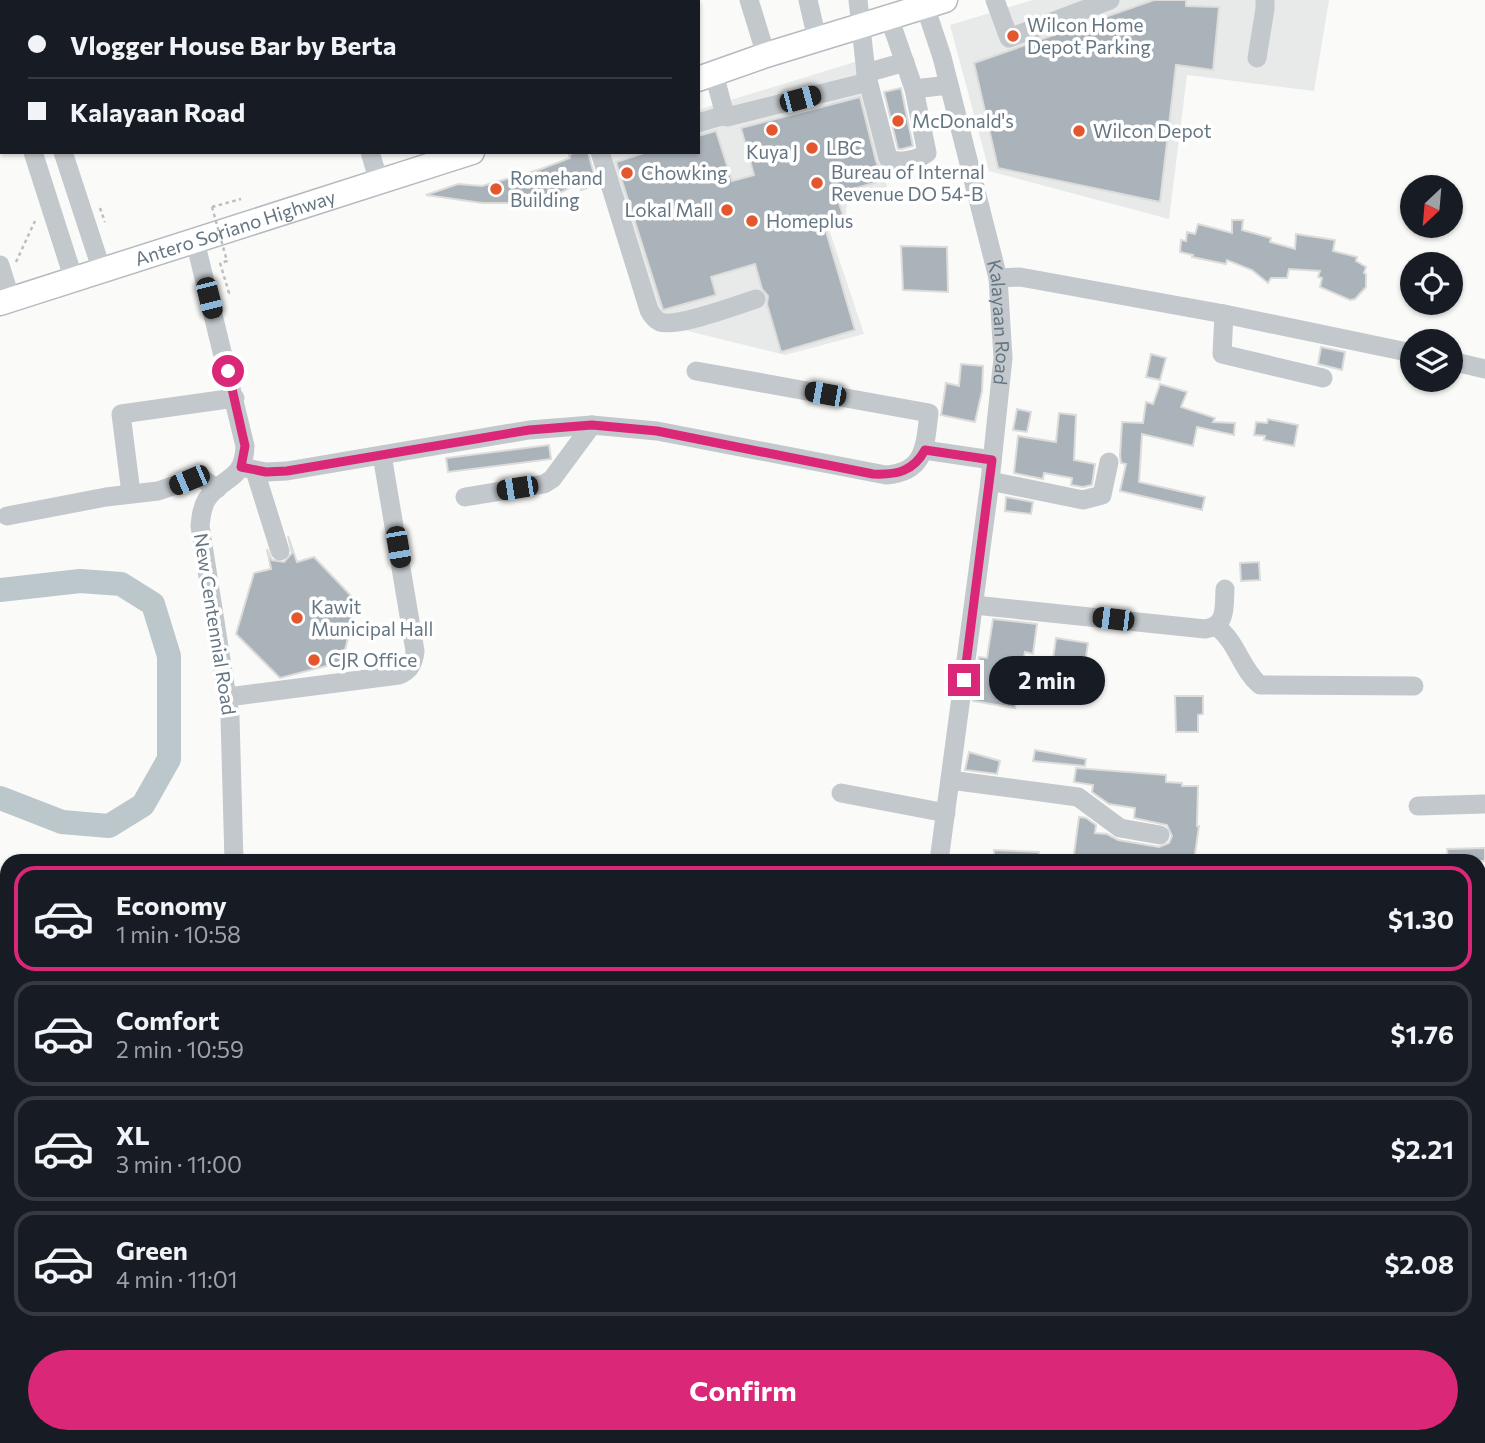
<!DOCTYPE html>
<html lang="en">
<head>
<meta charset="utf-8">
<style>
	:root { --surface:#171b24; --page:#242831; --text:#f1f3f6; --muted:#9ea1a6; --line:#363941; --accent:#db2777 }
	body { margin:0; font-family:Commissioner,sans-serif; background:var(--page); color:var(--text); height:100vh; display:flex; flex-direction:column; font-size:26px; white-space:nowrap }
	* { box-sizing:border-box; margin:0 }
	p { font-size:23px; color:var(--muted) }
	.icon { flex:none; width:38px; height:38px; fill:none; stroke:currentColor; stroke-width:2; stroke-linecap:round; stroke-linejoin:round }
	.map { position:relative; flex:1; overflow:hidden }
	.side { position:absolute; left:0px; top:854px; width:1486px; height:590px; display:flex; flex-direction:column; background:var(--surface); border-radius:21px 21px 0 0; box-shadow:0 2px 5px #0004 }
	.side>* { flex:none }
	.hud { position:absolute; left:0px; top:0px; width:700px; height:154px; box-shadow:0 2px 5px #0004; display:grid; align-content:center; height:154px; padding:0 28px; background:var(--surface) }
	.needle { width:46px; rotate:206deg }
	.fabs { position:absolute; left:1400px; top:175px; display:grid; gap:14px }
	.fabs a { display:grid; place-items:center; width:63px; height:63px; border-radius:50%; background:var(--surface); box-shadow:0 2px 5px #0004; font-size:35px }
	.end { position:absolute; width:32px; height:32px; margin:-16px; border:9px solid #db2777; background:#fff; box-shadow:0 0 0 4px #fff }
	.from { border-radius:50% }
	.bubble { position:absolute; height:49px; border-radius:24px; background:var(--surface); box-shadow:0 2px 5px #0004; font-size:23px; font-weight:700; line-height:49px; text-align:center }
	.car { position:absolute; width:21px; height:42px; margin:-21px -10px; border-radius:9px; box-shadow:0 0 5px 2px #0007; background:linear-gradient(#222 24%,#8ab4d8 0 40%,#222 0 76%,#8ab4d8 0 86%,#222 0) }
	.hud b { display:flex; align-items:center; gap:24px; height:66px; font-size:26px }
	.hud b+b { border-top:2px solid var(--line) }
	.hud i { width:18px; height:18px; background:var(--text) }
	ul { padding:12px 0 0; list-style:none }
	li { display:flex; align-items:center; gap:21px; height:105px; margin:0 14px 10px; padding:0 14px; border:4px solid var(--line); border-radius:21px }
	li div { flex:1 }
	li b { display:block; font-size:26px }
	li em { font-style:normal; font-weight:700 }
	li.on { border-color:var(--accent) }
	li>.icon { width:63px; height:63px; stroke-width:1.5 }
	.button { display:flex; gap:14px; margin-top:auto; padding:14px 28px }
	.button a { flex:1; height:80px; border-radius:42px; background:var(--accent); color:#fff; font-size:28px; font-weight:700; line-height:80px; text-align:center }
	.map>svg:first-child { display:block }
	.built { fill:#e8e9e9 }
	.water { fill:#bbc7cb }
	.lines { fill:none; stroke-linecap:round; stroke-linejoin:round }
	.stream { stroke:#bbc7cb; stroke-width:4.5 }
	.river { stroke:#bbc7cb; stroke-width:24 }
	.building { fill:#aab3b9; stroke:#dcdcda; stroke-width:2 }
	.major-casing { stroke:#b5babe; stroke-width:27 }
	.path { stroke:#bbbfc2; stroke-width:2.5; stroke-dasharray:3.5 3.5; stroke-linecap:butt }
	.minor { stroke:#c3c8cc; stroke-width:19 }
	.major { stroke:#fff; stroke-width:24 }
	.path-bridge { stroke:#bbbfc2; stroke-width:2.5; stroke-dasharray:3.5 3.5; stroke-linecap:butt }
	.route { stroke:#db2777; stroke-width:9 }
	.poi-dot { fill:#e4572e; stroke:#fff; stroke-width:2.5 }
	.labels { text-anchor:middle; stroke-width:7; stroke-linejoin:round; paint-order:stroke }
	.poi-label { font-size:19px; fill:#657683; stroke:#fff; text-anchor:start }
	.street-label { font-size:19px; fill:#657683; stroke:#fff }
</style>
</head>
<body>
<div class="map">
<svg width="1485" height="1443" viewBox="0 0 1485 1443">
	<rect width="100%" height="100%" fill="#fafaf8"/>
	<g class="built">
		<polygon points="1033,0 1329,0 1314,91 1187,75 1169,219 989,171 950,25"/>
		<polygon points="858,61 888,191 847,203 846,217 827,223 864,334 785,355 643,320 590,152 698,152 698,110"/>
	</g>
	<polygon class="water" points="4,1410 7,1410 7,1437 270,1437 266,1443 0,1443 0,1415"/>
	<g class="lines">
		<polyline class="stream" points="504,1437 512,1443"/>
		<g class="river">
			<polyline points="0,590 80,581 121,584 153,604 169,656 169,759 143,805 109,826 62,822 0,798"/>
			<polyline points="0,927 7,940"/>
			<polyline points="1479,1347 1485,1347"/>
			<polyline points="0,1389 7,1391"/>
			<polyline points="1401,1443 1401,1437"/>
		</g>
	</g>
	<g class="building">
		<polygon points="1154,0 1186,0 1186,6 1219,7 1213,70 1176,65 1160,202 998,168 974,63"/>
		<polygon points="901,88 913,146 902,149 898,149 884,92"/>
		<polygon points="860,97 876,161 884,180 836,194 843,215 823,221 855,330 781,352 767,304 768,296 762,289 755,264 711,277 716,295 663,310 616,162 647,152 698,152 698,136 716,131 732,181 754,175 741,128"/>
		<polygon points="575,152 588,152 597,185 581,190 579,183 540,203 482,203 426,195 458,184 482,186 541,169 570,158 569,155"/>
		<polygon points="1232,220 1243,220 1242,230 1271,238 1270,242 1295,249 1296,234 1335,240 1333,251 1357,257 1356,261 1366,267 1364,273 1366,274 1366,287 1355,299 1350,300 1320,287 1322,278 1318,277 1320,271 1289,269 1287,278 1271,278 1268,283 1252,270 1227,260 1226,264 1192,257 1193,255 1180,252 1181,240 1186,241 1187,232 1195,234 1198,224 1232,233"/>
		<polygon points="901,246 947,247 948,292 903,290"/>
		<polygon points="1321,347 1345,352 1342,370 1318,364"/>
		<polygon points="1151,354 1166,358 1160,380 1146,377"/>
		<polygon points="961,364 983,366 982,391 975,422 941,415 946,383 959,386"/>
		<polygon points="1160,384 1187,392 1181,407 1215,418 1213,422 1235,423 1234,435 1197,427 1193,446 1142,434 1139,482 1205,497 1202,510 1120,491 1126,464 1121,463 1120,456 1122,422 1143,423 1146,402 1153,404"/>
		<polygon points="1017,409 1031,412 1027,432 1013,430"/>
		<polygon points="1059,413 1076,415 1074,460 1095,464 1092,485 1083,487 1071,485 1072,478 1044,473 1043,479 1014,473 1018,436 1056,442"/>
		<polygon points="1268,419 1298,425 1294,446 1264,440 1265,436 1254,435 1256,422 1267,423"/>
		<polygon points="549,445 551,459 448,472 446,458"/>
		<polygon points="1006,497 1033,502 1031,514 1005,511"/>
		<polygon points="288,536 297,562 314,557 357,602 342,662 280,678 236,634 254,573 271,569 267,549 272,560 284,562 292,553"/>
		<polygon points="1259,562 1260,580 1241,581 1240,563"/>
		<polygon points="993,619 1037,624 1033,654 1025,652 1015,708 973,701 979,657 987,658"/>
		<polygon points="1056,638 1088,643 1083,678 1051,673"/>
		<polygon points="1175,696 1203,696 1203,714 1198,715 1198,732 1176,732"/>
		<polygon points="1035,750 1086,759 1085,766 1033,761"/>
		<polygon points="969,752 1000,761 997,774 965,770"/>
		<polygon points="1076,768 1166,775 1166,782 1182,783 1182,786 1198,786 1197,826 1199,826 1194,861 1073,861 1079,817 1086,818 1096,825 1095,833 1107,834 1118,840 1159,847 1169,843 1172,836 1167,825 1134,818 1135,808 1109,804 1092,792 1093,785 1074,782"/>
		<polygon points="1485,848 1485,861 1448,861 1447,849"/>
		<polygon points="994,850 1039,852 1039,861 994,861"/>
	</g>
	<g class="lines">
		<defs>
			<g id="major">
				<polyline points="698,79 766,55 945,0"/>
				<path id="s2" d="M0,303l472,-151"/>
			</g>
		</defs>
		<use href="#major" class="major-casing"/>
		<g class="path">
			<polyline points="212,207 241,199"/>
			<polyline points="100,208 105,222"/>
			<polyline points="16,262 35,221"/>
			<polyline points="220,263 229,293 226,294"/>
		</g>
		<g class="minor">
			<polyline points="14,0 14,2"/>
			<polyline points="187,0 188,2"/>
			<polyline points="321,0 321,2"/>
			<polyline points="626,0 627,2"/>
			<polyline points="749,0 766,55"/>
			<polyline points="808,0 817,39"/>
			<path d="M858,0l8,73 22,85c9,6 30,2 39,-5l-13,-64 -25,-72"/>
			<polyline points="995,0 1009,38 1110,0"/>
			<path id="s1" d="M925,6l17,51 56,221 5,80 -13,123 -51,380"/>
			<polyline points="0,50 2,56"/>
			<polyline points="1257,58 1265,9 1265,0"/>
			<polyline points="866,73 905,62"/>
			<polyline points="714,74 725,115 727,117 868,82"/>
			<polyline points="914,89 949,85"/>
			<polyline points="698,123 725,115"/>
			<polyline points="0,131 2,130"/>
			<polyline points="33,152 74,280"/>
			<polyline points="63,152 102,271"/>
			<polyline points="370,152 379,182"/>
			<path d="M600,152l49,158c3,5 5,9 11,12 16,6 78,-17 96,-23"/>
			<path d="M195,241l50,205c-1,35 -22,30 -38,53 -5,8 -6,17 -7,27l30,191 4,144"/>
			<polyline points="0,265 11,300"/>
			<polyline points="998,278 1020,277 1224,314 1412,353"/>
			<polyline points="1224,314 1222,354 1323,378"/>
			<polyline points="1451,361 1485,369"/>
			<polyline points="924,450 992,460"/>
			<path d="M241,467l25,5 21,-1 242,-41 63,-5 65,6 229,44c40,-3 39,-30 43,-62l-233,-42"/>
			<polyline points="255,471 280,551"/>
			<polyline points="990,481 1083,500 1102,495 1109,462"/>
			<polyline points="131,493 121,414 235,398"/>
			<polyline points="465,497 544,484 552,479 592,425"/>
			<polyline points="7,516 106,497 158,491 196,478 203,479 217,489"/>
			<path d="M974,605l231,24c22,-3 19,-21 20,-40"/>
			<path d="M1217,627c20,15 24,42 43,58l154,1"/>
			<path d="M228,697l171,-22c12,-4 15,-13 16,-24l-33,-196"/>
			<polyline points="950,780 1078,797 1120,828 1160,835"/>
			<polyline points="841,793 946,813"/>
			<polyline points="1418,806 1485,804"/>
			<polyline points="1479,894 1485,894"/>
			<polyline points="1479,952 1485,952"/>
			<polyline points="1479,1016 1485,1016"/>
			<polyline points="0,1063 7,1076"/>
			<polyline points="1479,1084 1485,1084"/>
			<polyline points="0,1100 7,1101"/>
			<polyline points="0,1172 7,1174"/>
			<polyline points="1479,1203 1485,1203"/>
			<polyline points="1479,1254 1485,1254"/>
			<polyline points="1479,1304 1485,1305"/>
			<polyline points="0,1341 7,1344"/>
			<polyline points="557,1437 574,1443"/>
			<polyline points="770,1437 788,1443"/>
			<polyline points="303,1443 307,1437"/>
			<polyline points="367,1443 367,1437"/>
			<polyline points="850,1443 851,1437"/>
			<polyline points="1112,1443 1112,1437"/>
		</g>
		<use href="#major" class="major"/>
		<polyline class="path-bridge" points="212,207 227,261 220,263"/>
	</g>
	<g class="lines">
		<path class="route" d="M228,371l17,75 -4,21 25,5 21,-1 242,-41 63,-5 65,6 216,43c23,1 40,-2 52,-24l67,10 -28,220"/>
	</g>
	<g class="poi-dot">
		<circle cx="1013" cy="36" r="7"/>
		<circle cx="898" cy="121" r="7"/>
		<circle cx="772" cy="130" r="7"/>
		<circle cx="1079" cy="131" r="7"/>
		<circle cx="812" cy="148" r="7"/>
		<circle cx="627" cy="173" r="7"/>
		<circle cx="817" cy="183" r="7"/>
		<circle cx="496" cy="189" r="7"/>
		<circle cx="727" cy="210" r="7"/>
		<circle cx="752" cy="221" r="7"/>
		<circle cx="297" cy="618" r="7"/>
		<circle cx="314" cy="660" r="7"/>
	</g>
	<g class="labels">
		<g class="poi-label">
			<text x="1027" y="32">Wilcon Home<tspan x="1027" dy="22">Depot Parking</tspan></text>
			<text x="912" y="128">McDonald's</text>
			<text x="1093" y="138">Wilcon Depot</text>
			<text x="826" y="155">LBC</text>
			<text x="772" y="159" text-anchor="middle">Kuya J</text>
			<text x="831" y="179">Bureau of Internal<tspan x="831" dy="22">Revenue DO 54-B</tspan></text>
			<text x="641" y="180">Chowking</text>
			<text x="510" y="185">Romehand<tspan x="510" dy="22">Building</tspan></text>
			<text x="713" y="217" text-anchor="end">Lokal Mall</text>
			<text x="766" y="228">Homeplus</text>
			<text x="311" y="614">Kawit<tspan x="311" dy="22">Municipal Hall</tspan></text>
			<text x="328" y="667">CJR Office</text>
		</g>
		<g class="street-label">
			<text dy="7" stroke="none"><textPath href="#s2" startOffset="247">Antero Soriano Highway</textPath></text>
			<text dy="7" stroke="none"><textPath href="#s1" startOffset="326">Kalayaan Road</textPath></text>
			<text transform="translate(215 624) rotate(81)" y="7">New Centennial Road</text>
		</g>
	</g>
</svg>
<div class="fabs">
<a><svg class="needle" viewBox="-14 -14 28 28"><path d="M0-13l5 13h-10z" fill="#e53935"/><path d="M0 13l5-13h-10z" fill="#9ea1a6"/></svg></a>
<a><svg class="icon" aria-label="locate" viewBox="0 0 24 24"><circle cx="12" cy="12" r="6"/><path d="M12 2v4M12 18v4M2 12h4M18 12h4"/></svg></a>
<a><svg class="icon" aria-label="layers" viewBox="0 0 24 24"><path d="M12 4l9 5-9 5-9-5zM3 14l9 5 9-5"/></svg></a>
</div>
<i class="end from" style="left:228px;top:371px"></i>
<i class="end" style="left:964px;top:680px"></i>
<div class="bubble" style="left:989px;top:656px;width:116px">2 min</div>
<i class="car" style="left:800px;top:99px;rotate:75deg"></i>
<i class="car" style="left:209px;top:298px;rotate:166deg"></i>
<i class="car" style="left:825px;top:394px;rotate:280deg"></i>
<i class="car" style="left:189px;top:480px;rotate:247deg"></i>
<i class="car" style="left:517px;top:488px;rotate:261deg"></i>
<i class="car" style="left:398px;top:547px;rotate:170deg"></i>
<i class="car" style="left:1113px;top:619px;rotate:277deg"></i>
<div class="hud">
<b><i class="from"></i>Vlogger House Bar by Berta</b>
<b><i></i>Kalayaan Road</b>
</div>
<section class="side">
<ul>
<li class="on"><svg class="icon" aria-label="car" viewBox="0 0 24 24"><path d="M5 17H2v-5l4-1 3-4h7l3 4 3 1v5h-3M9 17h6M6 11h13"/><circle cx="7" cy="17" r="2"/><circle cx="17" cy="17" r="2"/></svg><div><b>Economy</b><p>1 min · 10:58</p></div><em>$1.30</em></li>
<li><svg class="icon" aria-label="car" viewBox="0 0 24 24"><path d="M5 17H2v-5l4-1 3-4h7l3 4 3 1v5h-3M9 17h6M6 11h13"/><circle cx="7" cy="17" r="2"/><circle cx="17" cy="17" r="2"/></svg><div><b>Comfort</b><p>2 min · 10:59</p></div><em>$1.76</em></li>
<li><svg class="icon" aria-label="car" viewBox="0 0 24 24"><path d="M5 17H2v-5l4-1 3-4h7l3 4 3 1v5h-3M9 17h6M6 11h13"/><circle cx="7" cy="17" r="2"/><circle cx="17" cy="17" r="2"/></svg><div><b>XL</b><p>3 min · 11:00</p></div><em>$2.21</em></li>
<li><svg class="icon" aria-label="car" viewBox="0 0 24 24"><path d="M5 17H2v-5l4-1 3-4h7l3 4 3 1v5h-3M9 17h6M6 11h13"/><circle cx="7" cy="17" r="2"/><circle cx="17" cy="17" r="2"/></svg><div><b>Green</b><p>4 min · 11:01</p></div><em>$2.08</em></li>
</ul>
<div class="button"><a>Confirm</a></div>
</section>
</div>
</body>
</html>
